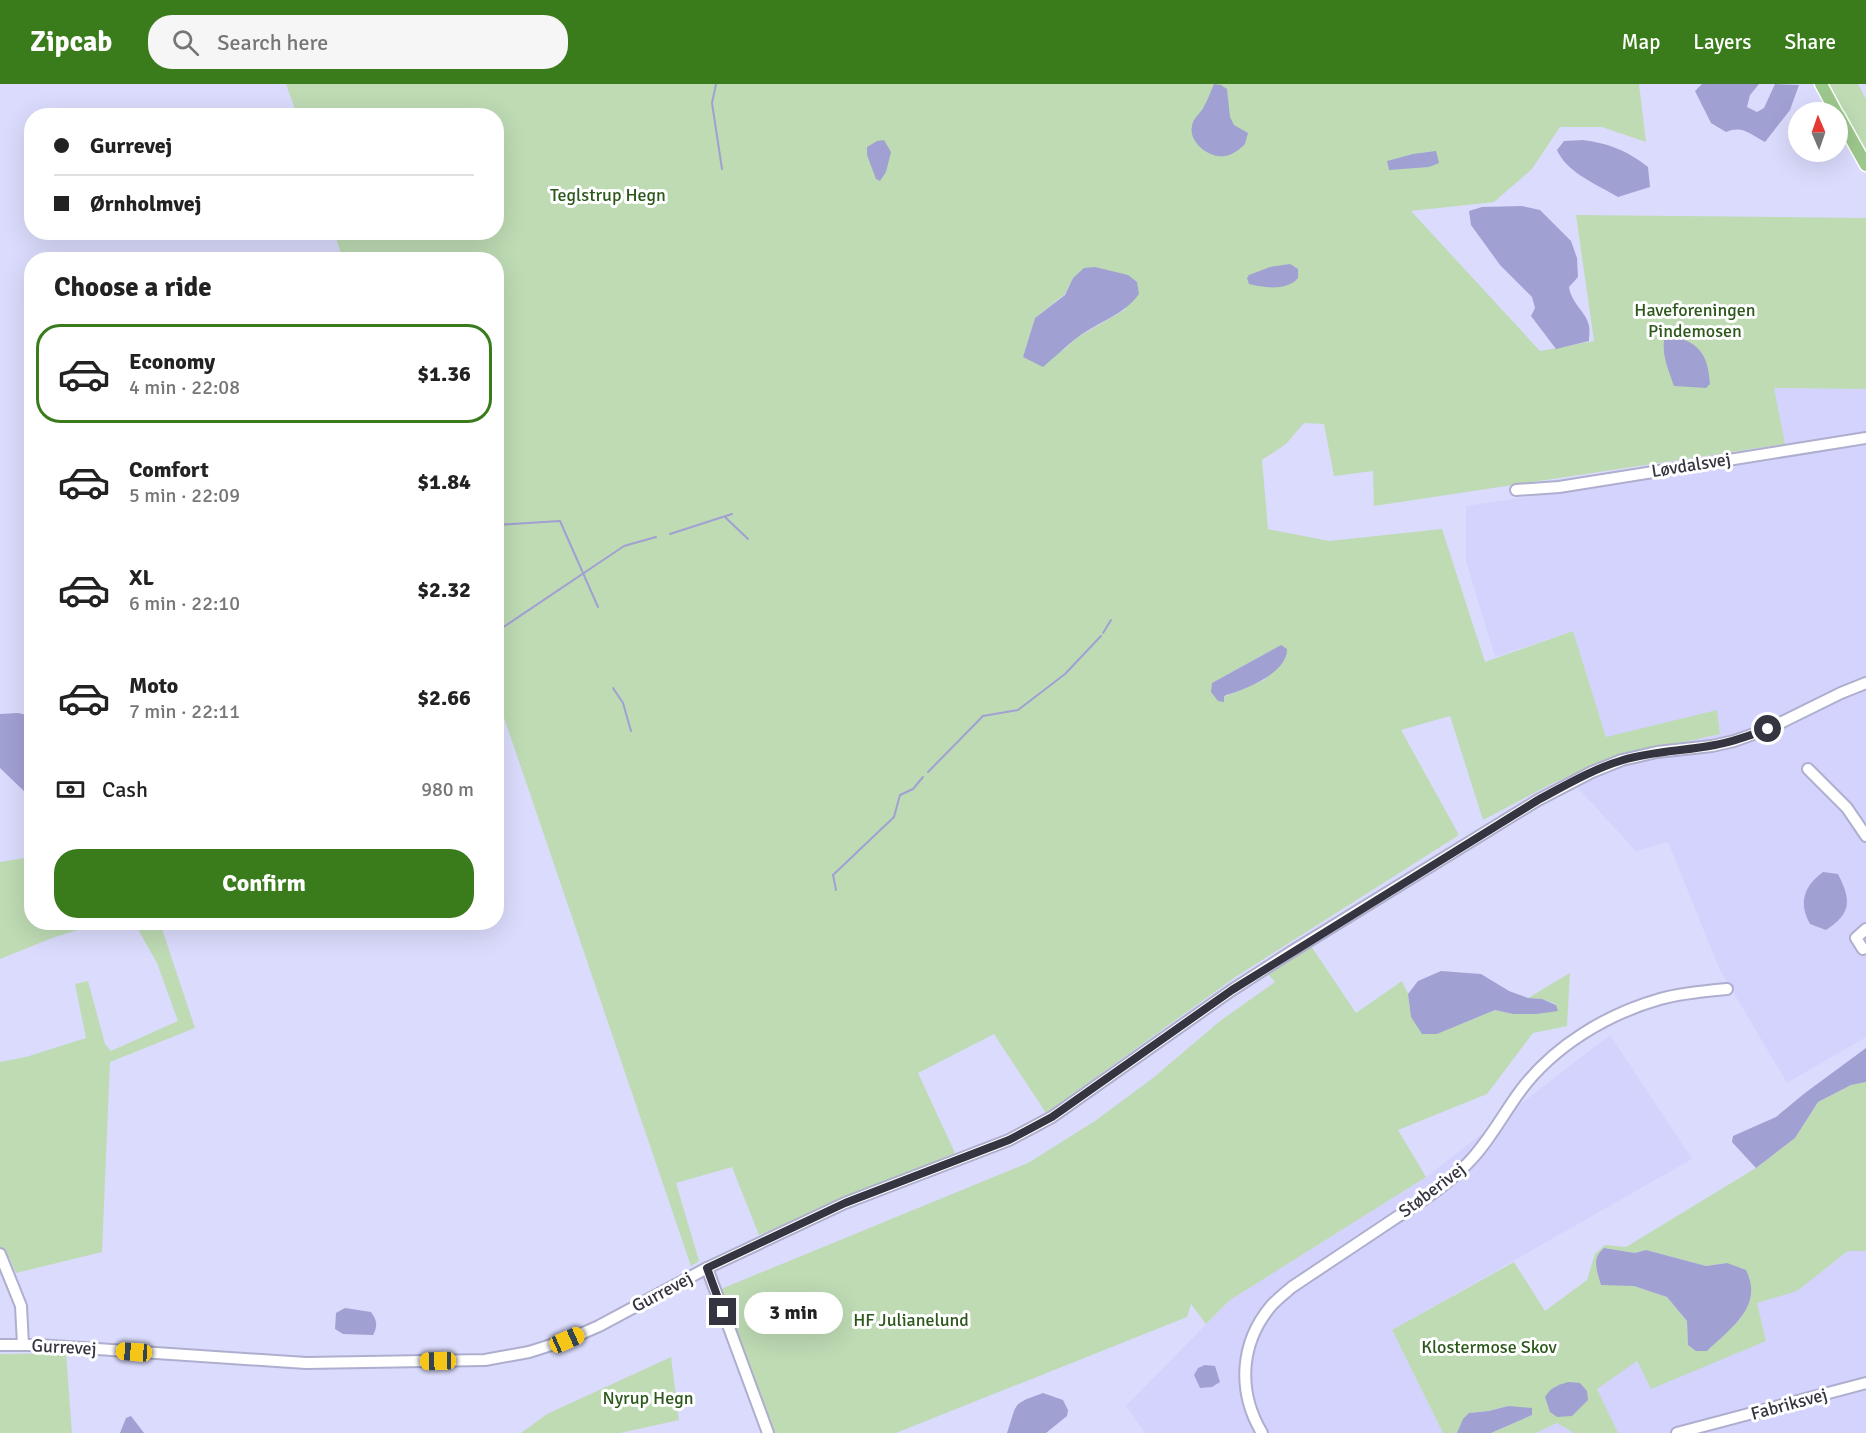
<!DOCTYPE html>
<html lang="en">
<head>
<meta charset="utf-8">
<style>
	:root { --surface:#fff; --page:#f6f6f6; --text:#222; --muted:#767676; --line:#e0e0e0; --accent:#3a7b1b }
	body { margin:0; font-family:Signika,sans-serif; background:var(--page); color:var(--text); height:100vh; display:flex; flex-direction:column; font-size:22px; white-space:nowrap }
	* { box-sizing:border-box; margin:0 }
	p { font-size:20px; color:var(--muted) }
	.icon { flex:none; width:33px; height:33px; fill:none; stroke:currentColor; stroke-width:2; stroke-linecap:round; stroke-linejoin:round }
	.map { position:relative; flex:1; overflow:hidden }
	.side { position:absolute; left:24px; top:168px; width:480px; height:678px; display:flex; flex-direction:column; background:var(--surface); border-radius:24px; box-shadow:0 6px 24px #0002 }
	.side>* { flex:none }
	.guide { position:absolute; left:24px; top:24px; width:480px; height:132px; border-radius:24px; box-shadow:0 6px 24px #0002; display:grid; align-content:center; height:132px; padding:0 30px; background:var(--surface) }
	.needle { width:39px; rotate:358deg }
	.tools { position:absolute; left:1788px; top:18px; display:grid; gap:12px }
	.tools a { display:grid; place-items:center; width:60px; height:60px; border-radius:50%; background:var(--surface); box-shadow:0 6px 24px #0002; font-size:30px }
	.end { position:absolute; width:27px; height:27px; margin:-14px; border:8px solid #353542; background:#fff; box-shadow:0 0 0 3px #fff }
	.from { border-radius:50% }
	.bubble { position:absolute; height:42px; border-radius:21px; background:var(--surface); box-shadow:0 6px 24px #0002; font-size:20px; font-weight:700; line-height:42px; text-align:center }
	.car { position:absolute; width:18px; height:36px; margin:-18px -9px; border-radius:8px; box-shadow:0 0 4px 2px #0007; background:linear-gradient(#f5c518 24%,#345 0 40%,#f5c518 0 76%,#345 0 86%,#f5c518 0) }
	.guide b { display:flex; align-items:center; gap:21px; height:57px; font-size:22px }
	.guide b+b { border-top:2px solid var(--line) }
	.guide i { width:15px; height:15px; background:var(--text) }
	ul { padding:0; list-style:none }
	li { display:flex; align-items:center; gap:18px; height:99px; margin:0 12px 9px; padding:0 18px; border:3px solid transparent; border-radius:24px }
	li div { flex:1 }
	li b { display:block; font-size:22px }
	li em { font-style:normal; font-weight:700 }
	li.current { border-color:var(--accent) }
	li>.icon { width:54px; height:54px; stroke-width:1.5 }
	h2 { padding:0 30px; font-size:27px; line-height:72px }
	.pay { display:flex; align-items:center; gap:15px; height:66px; padding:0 30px; font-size:22px }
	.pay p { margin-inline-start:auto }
	.button { display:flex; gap:12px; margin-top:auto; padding:12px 30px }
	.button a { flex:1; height:69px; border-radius:24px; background:var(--accent); color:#fff; font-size:24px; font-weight:700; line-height:69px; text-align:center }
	header { display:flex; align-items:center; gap:36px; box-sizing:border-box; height:84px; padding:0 30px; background:var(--accent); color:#fff }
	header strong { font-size:28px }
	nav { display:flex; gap:33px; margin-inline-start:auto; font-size:21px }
	.search { width:420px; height:54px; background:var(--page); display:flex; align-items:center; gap:15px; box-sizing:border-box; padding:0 21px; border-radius:24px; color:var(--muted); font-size:22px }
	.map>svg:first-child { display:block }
	.built { fill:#d3d3fd }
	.green { fill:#bedbb4; fill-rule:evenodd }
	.water { fill:#a1a0d3 }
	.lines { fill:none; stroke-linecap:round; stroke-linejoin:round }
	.stream { stroke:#a1a0d3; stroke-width:2 }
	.minor-casing { stroke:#aeaecf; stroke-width:14 }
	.major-casing { stroke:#fff; stroke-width:15 }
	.minor { stroke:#fff; stroke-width:10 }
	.major { stroke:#9dc88d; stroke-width:12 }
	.route { stroke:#353542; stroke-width:8 }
	.labels { text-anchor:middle; stroke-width:6; stroke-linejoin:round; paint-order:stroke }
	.park-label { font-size:18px; fill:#2c581b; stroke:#fff }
	.street-label { font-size:18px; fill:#353542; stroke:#fff }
</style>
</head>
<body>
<header>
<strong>Zipcab</strong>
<div class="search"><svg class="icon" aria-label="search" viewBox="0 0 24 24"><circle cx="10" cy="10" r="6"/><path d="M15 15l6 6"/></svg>Search here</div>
<nav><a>Map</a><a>Layers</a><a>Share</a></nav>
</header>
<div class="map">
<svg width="1866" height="1349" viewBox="0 0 1866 1349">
	<rect width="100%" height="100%" fill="#dbdbfd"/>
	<g class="built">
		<polygon points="1773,304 1866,305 1866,953 1787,999 1719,884 1668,758 1636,767 1576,702 1608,675 1720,650 1717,627 1606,653 1573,547 1495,573 1466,477 1466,422 1787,374"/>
		<polygon points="1610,951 1692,1075 1392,1246 1443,1349 1145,1349 1126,1322 1230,1216 1426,1093"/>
		<polygon points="1849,1167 1866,1167 1866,1349 1618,1349 1596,1304 1637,1277 1651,1304 1766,1257 1757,1219 1797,1206"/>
		<polygon points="1557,1339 1574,1349 1536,1349"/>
	</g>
	<g class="green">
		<path d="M286,0h1353l7,58 -44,-15h-42l-28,42 -38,33 -83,9 129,140 54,-10 -18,-126 290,3v171l-92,-1 11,56 -411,62 -1,-35 -39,5 -10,-52 -20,-1 -18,21 -24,16 6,69 61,12 113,-12 43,133 88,-31 33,106 111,-27 3,24 -112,25 -57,25 -68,36 -33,-104 -49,14 58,105 -222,141 -191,137 -52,-79 -76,39 37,80 -196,82 -27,-68 -56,16 23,78 -8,5 -194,-569 -1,-437 -153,-1 -9,-26 162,-1v-116l-199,-1zM1073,194l53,31 -48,28 -16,14 -39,6 12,-39 30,-24zM1281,561l-4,22 -13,13 -40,17 -12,-14z"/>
		<polygon points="1828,0 1858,0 1866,15 1866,69"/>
		<polygon points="31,773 32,838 100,839 52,854 0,875 0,778"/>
		<polygon points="105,839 160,839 195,944 110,978 102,1168 16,1189 9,1173 0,1175 0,978 26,973 86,954 75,900 88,897 105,960 111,967 178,937 157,879 136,842"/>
		<polygon points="1309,859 1356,929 1402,897 1408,910 1411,933 1437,950 1495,926 1513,930 1557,927 1556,920 1542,915 1528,914 1570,889 1567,942 1533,949 1487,1010 1398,1046 1426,1093 1230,1216 1206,1240 1191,1220 1187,1233 896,1349 775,1349 721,1205 1028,1079 1095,1037 1153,994 1220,937 1275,898 1265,887"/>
		<path d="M1866,998v169h-18l-51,40 -40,12 9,38 -115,48 -14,-28 -40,28 21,44h-44l-17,-10 -21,10h-45l41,-18 -24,-9 -19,5 -20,2 -12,20h-14l-51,-103 122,-68 31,49 42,-31 8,-26 10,-9 21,2 130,-79 39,-30 23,-36 33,-17zM1604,1164l31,5 11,-3 60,16 21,-3 14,55 -34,33h-10l-9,-6 -1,-24 -20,-24 -33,-11z"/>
		<polygon points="66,1269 72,1349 0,1349 0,1270"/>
		<polygon points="671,1273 679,1336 620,1349 521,1349 547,1330"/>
	</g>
	<g class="water">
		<path d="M1214,0l7,1 6,4 3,28 4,8 14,8 -3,11c-5,5 -12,11 -20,12 -15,3 -37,-14 -33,-30 1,-7 6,-11 10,-16 5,-8 8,-17 12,-26z"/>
		<path d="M1702,0h57l-9,11 -3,12 10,5 7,-4 11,-24 24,1 -9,25 -25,32c-15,-8 -23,-17 -39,-10l-15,-9 -16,-32z"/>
		<path d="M1583,56c27,4 43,10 65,27l2,20 -32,10c-20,-12 -52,-25 -61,-47l7,-9z"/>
		<polygon points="877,57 884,56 891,68 886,88 880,97 876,95 867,71 867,63"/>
		<polygon points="1436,67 1439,79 1429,83 1389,86 1387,77 1413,70"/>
		<path d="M1522,122l18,4 31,31 6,17 1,19 -9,10c3,18 17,24 20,39 1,5 0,10 0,15l-33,8 -25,-33 4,-8 -3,-11 -32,-32 -29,-40 -2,-14 13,-4z"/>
		<path d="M1290,180l8,5v9c-11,13 -33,10 -49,6l-2,-6 2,-3 21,-8z"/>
		<path d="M1095,183l33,8 9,7 2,12c-15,21 -41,28 -61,43 -12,9 -23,20 -35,30l-20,-10 12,-39 30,-23 8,-17 11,-10z"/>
		<path d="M1680,254c24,9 28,22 30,46l-4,4 -32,-2c-5,-15 -12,-29 -10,-46z"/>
		<path d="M1281,561l6,4c1,24 -43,41 -61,46l-2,2v5l-6,-1 -7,-9 1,-9z"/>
		<polygon points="18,629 31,632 31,706 25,708 0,684 0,630"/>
		<path d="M1823,788l15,2c13,26 14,39 -12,56l-16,-6c-12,-21 -6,-38 13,-52z"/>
		<polygon points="1441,887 1481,890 1509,907 1528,914 1542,915 1556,921 1558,927 1536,930 1513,930 1495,926 1437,950 1422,950 1411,933 1408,910 1418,897"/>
		<polygon points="1866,964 1866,998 1851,1001 1818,1018 1795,1054 1756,1084 1732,1058 1733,1052 1776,1033 1805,1009"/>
		<path d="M1604,1164l31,5 11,-3 60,16 21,-3 19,7c18,36 -15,58 -39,81h-11l-8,-6 -1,-24 -20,-24 -33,-11 -33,-1c-4,-15 -10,-26 3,-37z"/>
		<path d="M345,1224l26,4c6,8 7,14 2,23l-30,-1 -8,-5 1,-16z"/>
		<polygon points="1205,1281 1215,1282 1220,1298 1212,1303 1200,1304 1194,1291 1198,1284"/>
		<path d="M1568,1298l12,1 7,8 1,9 -16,16 -15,1 -7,-5 -5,-15c5,-9 13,-12 23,-15z"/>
		<path d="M1043,1309l20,7 5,10 -1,6 -21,17h-39c11,-31 3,-28 36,-40z"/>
		<polygon points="1508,1322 1532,1324 1532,1331 1491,1349 1457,1349 1463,1335 1469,1329 1489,1327"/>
		<polygon points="131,1332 144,1349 120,1349 126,1334"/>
	</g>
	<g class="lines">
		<g class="stream">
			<polyline points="716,0 712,19 722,85"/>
			<polyline points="725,433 748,455"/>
			<polyline points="496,441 560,437 598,523"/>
			<polyline points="670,450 732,430"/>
			<polyline points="499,546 624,462 656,453"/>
			<polyline points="1103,549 1111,536"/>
			<polyline points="613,604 623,619 631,647"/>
			<polyline points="928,688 983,632 1018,626 1065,590 1101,552"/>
			<polyline points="836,806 833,791 894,733 900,711 913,705 923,693"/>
		</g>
		<defs>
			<g id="minor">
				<polyline points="1516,406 1559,403 1866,354"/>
				<polyline points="1808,685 1847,724 1866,752"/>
				<polyline points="1863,865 1856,854 1866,845"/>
				<polyline points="0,1170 21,1222 23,1261"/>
				<polyline points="707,1184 768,1349"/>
				<polyline points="0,1261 38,1261 306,1279 485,1276 529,1268 567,1256 599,1242 707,1184 845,1119 1009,1056 1052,1033 1232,906 1291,868 1538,716 1592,688 1622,676 1657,668 1712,662 1734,657 1768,645 1841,609 1866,599"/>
				<path d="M1262,1349c-25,-42 -22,-90 9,-127 6,-7 14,-13 21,-19 34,-23 68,-45 102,-68 26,-17 52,-33 73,-55 22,-22 36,-50 54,-74 33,-44 86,-76 139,-91 21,-6 45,-8 67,-10"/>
				<polyline points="1677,1349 1866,1299"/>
			</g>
			<g id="major">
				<polyline points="1821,0 1836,28"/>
				<polyline points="1838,31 1866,81"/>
			</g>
		</defs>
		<use href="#minor" class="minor-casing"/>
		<use href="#major" class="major-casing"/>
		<use href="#minor" class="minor"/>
		<use href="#major" class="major"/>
	</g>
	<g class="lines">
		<path class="route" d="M723,1228l-16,-44 138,-65 164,-63 43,-23 180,-127 306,-190c28,-15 55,-31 85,-40 30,-9 61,-9 92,-15 18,-3 36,-10 53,-16"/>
	</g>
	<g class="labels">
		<g class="park-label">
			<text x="608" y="117">Teglstrup Hegn</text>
			<text x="1695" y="232">Haveforeningen<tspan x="1695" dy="21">Pindemosen</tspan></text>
			<text x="911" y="1242">HF Julianelund</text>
			<text x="1489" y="1269">Klostermose Skov</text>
			<text x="648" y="1320">Nyrup Hegn</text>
		</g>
		<g class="street-label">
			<text transform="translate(1691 381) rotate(-9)" y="6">Løvdalsvej</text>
			<text transform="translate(1432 1106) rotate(-37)" y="6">Støberivej</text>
			<text transform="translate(662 1208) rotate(-28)" y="6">Gurrevej</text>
			<text transform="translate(64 1263) rotate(3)" y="6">Gurrevej</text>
			<text transform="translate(1789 1320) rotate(-15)" y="6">Fabriksvej</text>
		</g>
	</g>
</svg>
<div class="tools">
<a><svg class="needle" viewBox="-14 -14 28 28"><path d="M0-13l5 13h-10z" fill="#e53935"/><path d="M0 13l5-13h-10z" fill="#767676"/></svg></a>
</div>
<i class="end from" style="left:1768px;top:645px"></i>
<i class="end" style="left:723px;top:1228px"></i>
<div class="bubble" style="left:744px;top:1208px;width:99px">3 min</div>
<i class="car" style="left:567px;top:1256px;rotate:66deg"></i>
<i class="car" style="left:134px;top:1268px;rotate:274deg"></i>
<i class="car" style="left:438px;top:1277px;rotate:269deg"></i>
<div class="guide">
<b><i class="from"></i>Gurrevej</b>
<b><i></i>Ørnholmvej</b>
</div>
<section class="side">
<h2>Choose a ride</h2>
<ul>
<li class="current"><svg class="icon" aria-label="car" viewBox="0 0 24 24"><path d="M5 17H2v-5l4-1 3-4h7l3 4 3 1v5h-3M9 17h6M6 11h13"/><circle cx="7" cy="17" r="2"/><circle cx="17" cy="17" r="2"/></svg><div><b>Economy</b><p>4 min · 22:08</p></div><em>$1.36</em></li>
<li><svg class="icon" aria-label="car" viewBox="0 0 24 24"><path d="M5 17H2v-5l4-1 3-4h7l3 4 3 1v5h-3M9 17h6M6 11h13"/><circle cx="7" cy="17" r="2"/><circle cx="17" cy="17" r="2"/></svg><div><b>Comfort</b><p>5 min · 22:09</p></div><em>$1.84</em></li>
<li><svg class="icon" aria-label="car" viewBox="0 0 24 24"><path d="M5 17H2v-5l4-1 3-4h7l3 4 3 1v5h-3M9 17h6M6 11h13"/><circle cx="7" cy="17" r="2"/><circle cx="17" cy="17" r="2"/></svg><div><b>XL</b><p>6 min · 22:10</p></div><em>$2.32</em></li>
<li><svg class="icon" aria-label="car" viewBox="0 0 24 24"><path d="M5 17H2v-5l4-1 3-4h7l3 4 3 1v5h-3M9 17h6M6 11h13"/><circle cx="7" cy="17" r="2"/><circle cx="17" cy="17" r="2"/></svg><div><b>Moto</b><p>7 min · 22:11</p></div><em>$2.66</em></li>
</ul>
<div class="pay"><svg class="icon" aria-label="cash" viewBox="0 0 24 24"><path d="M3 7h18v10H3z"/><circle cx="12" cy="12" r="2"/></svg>Cash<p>980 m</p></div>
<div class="button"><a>Confirm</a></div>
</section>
</div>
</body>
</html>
